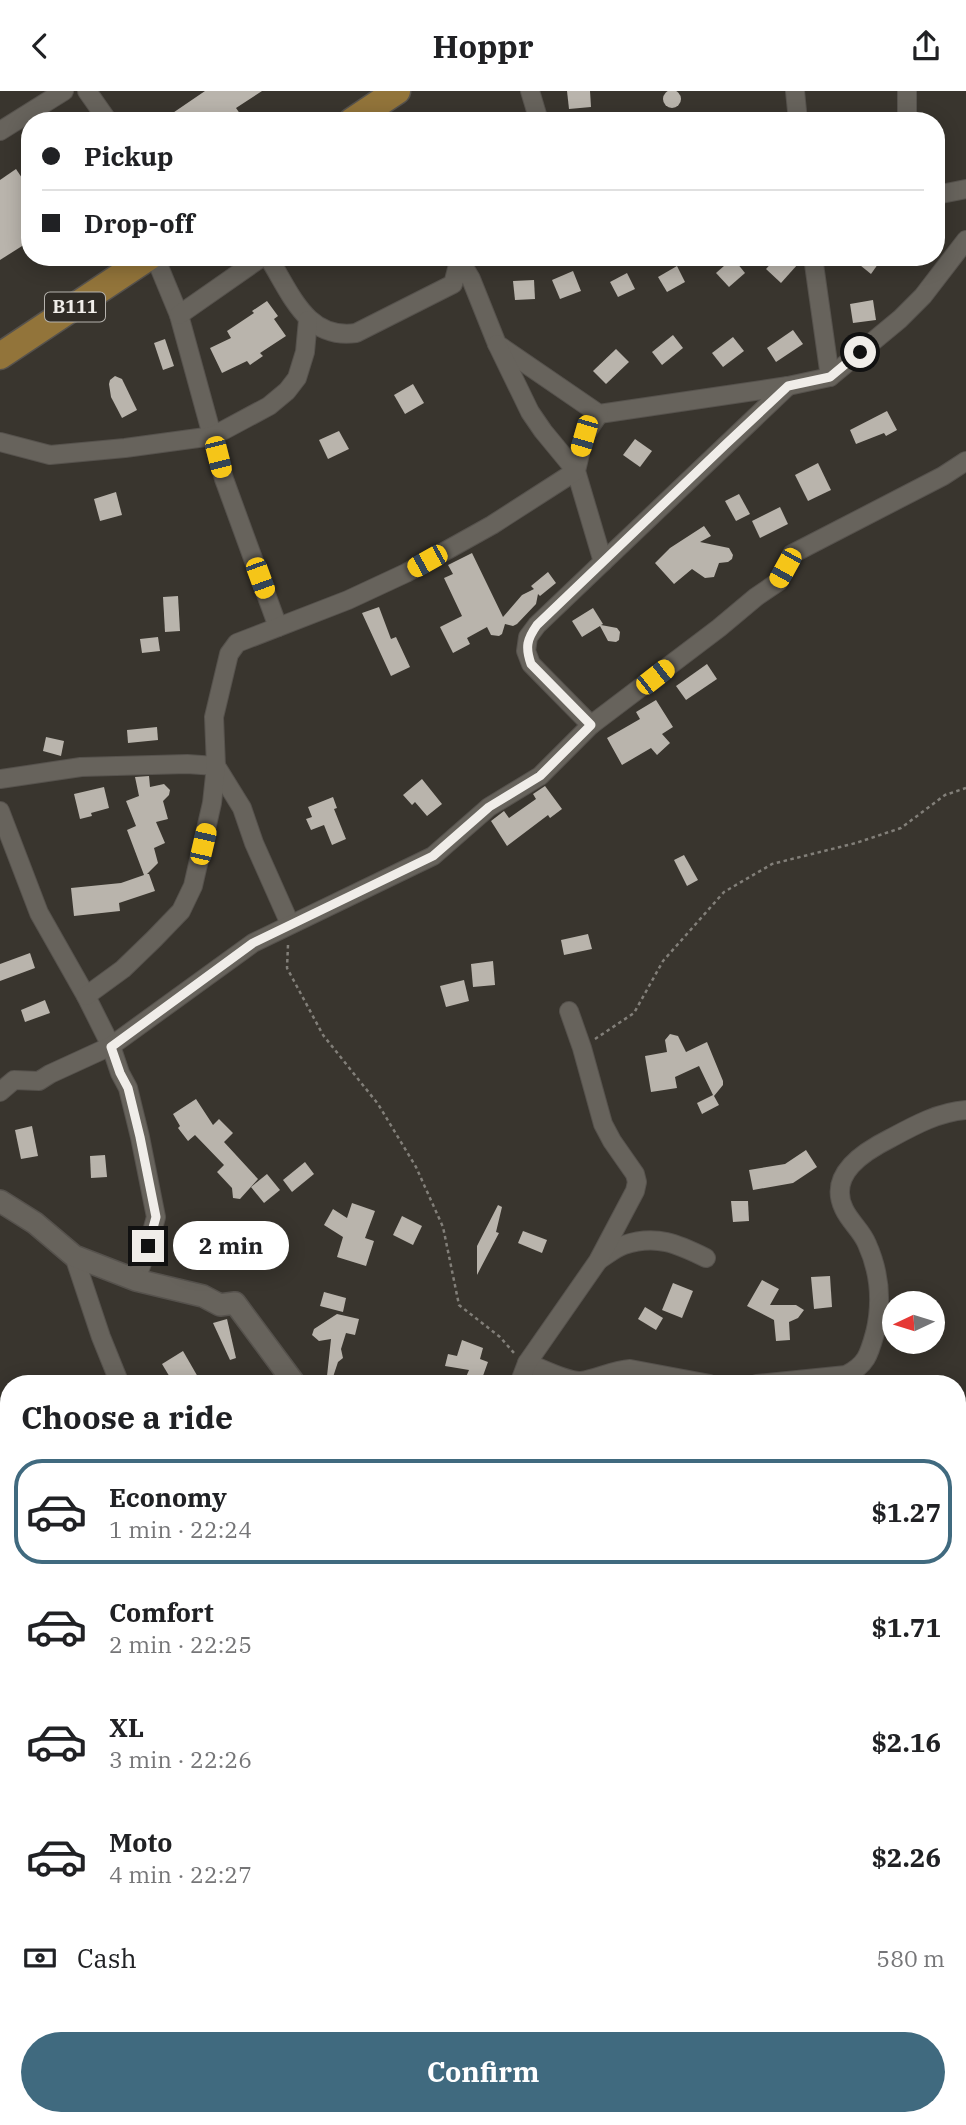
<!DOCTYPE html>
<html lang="en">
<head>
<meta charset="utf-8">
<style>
	:root { --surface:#fff; --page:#f2f2f2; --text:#202124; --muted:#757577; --line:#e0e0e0; --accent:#406a7f }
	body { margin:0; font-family:"IBM Plex Serif",serif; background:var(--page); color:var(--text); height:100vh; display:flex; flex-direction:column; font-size:26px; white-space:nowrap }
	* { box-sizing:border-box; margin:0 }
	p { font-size:23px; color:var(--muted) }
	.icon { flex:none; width:38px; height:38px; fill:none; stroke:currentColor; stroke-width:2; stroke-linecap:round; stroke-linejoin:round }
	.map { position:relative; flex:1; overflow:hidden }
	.sheet { position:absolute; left:0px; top:1284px; width:966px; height:751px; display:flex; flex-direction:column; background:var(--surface); border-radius:28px 28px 0 0; box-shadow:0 4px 18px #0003 }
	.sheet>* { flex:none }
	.guide { position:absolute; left:21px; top:21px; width:924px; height:154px; border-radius:28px; box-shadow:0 4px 18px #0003; display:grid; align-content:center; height:154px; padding:0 21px; background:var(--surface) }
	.needle { width:46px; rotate:266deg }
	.tools { position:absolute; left:882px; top:1200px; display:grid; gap:14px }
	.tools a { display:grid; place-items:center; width:63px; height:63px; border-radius:50%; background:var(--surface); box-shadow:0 4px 18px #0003; font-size:35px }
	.end { position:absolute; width:32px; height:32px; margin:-16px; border:9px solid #f0ede9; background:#111; box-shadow:0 0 0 4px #111 }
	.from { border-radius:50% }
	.bubble { position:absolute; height:49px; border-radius:24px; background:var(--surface); box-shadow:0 4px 18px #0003; font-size:23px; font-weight:700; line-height:49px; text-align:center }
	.car { position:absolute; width:21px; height:42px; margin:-21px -10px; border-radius:9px; box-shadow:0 0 5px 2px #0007; background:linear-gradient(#f5c518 24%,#345 0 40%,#f5c518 0 76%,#345 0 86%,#f5c518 0) }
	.guide b { display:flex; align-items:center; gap:24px; height:66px; font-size:26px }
	.guide b+b { border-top:2px solid var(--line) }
	.guide i { width:18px; height:18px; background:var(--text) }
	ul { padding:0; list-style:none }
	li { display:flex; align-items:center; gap:21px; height:105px; margin:0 14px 10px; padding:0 7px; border:4px solid transparent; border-radius:28px }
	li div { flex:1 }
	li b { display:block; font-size:26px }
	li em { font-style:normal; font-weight:700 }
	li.on { border-color:var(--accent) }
	li>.icon { width:63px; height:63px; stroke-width:1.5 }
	h2 { padding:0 21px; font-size:32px; line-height:84px }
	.pay { display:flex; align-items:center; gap:18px; height:77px; padding:0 21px; font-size:26px }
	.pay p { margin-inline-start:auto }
	.action { display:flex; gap:14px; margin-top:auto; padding:14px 21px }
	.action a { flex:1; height:80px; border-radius:42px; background:var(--accent); color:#fff; font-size:28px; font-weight:700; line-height:80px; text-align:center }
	header { display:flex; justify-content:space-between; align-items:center; height:91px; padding:0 21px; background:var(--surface); font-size:32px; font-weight:700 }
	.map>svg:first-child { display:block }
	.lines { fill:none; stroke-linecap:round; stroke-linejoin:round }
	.canal { stroke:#745108; stroke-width:16 }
	.building { fill:#b9b4ac }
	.minor-casing { stroke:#56524d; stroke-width:20 }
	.tertiary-casing { stroke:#56524d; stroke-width:24 }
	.primary-casing { stroke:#56524d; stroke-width:29 }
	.path { stroke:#827f79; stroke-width:2.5; stroke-dasharray:3.5 3.5; stroke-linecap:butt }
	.minor { stroke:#67635c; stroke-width:18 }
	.tertiary { stroke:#67635c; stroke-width:21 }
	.primary { stroke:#92743a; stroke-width:26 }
	.route { stroke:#f0ede9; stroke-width:9 }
	.labels { text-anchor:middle; stroke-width:7; stroke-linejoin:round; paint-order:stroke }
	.shield { fill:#2f2b25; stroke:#b6b3ae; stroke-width:2 }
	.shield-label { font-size:18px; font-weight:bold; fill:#f0ede9 }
</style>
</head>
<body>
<header><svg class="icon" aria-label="back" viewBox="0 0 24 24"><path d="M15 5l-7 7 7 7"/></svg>Hoppr<svg class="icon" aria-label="share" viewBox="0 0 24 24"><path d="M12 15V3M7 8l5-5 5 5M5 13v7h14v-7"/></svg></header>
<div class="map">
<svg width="966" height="2034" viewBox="0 0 966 2034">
	<rect width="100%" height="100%" fill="#39352e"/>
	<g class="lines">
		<g class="canal">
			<polyline points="0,1839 9,1853"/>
			<polyline points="438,2026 447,2034"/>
		</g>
	</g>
	<g class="building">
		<circle cx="672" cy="8" r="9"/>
		<polygon points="205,0 262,0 236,17 245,30 161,30"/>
		<polygon points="567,0 590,0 591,16 569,18"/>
		<polygon points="16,78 30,99 30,150 0,169 0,89"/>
		<polygon points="777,166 790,166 798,173 781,192 766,178"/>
		<polygon points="850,166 883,166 871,183"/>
		<polygon points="733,167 745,182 729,196 716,182"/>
		<polygon points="677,175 685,191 667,201 658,186"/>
		<polygon points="573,180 581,200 560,208 552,189"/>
		<polygon points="627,182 635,198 618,206 610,191"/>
		<polygon points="534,189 535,208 515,209 513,190"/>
		<polygon points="873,209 876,229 853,232 850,213"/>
		<polygon points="267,210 278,225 274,228 286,245 260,262 263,265 250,274 247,270 222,282 210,257 231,247 227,240 254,222 252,220"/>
		<polygon points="793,239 803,253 776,271 767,257"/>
		<polygon points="673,244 683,257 662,274 652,261"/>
		<polygon points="733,246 744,260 723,276 712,262"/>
		<polygon points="165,248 174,275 163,279 154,252"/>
		<polygon points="616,258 629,271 606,293 593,280"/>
		<polygon points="115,285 122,288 137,319 122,327 111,306 109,293 110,289"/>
		<polygon points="413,293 424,312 405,323 394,304"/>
		<polygon points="887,320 897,339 886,345 884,342 856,353 850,339"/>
		<polygon points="339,340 349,358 328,368 319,349"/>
		<polygon points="635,348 652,360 640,376 623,364"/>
		<polygon points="818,372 831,399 808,410 795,384"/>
		<polygon points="116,401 122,424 100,430 94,408"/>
		<polygon points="739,403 750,423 736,430 725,410"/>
		<polygon points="780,416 788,433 760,447 752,430"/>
		<polygon points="704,435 711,445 700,451 729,457 733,464 732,468 728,471 719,472 714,486 705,487 692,478 674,493 655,472 670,457"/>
		<polygon points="472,462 503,526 522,504 534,498 531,495 548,481 556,492 540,505 538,503 536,513 517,533 513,535 505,533 502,543 499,545 491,544 487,536 467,547 470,553 453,562 440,536 462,525 444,487 453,483 448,474"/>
		<polygon points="178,505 180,540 165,541 163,506"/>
		<polygon points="379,516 391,548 396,546 410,576 391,585 362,522"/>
		<polygon points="593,517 603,533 601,534 617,537 620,541 619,549 616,551 608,550 600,535 582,546 572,530"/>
		<polygon points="158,546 160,560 142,562 140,548"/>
		<polygon points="707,573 717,588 686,609 676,595"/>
		<polygon points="656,609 673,636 662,643 670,652 657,664 651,657 622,674 607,647 640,628 636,621"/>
		<polygon points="157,636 158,649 128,652 127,639"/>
		<polygon points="46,646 64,650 61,665 43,660"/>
		<polygon points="149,685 150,696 164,693 170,699 169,704 163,710 168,728 156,731 165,752 154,757 158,772 147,783 149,783 155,800 119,812 120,820 74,825 71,797 121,792 144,784 127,739 136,735 126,710 139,705 135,686"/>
		<polygon points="422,688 442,713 427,725 415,711 412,714 403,704"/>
		<polygon points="545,695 562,718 550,727 548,724 507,755 491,730 504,720 509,727 536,708 533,703"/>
		<polygon points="104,696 109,717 91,722 92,725 80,728 74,703"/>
		<polygon points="333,706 337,717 334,718 346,748 332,754 324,734 311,739 306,728 312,726 308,716"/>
		<polygon points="684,764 698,789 687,795 674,769"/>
		<polygon points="588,843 592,858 564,864 561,849"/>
		<polygon points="30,862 35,877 0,890 0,873"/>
		<polygon points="493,870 495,894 473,896 471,873"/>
		<polygon points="464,889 469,910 446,916 440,895"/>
		<polygon points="45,909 50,922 25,931 21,919"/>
		<polygon points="670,943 678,945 686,961 707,951 723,990 723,994 714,1005 719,1014 702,1023 697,1012 713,1004 699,975 675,986 677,997 651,1001 645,965 667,961 665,949"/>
		<polygon points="196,1008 213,1034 219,1028 233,1042 224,1051 258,1088 240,1108 233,1107 232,1097 217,1081 224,1074 195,1044 188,1050 178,1037 180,1035 173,1023"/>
		<polygon points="32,1035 38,1065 21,1068 15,1039"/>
		<polygon points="806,1059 817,1076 793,1092 753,1099 749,1079 785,1073"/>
		<polygon points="105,1064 107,1086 91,1087 90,1065"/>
		<polygon points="305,1071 314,1083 292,1101 283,1089"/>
		<polygon points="267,1083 280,1099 264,1112 251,1096"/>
		<polygon points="731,1110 748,1110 749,1130 733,1131"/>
		<polygon points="352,1112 375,1120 365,1147 374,1150 366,1175 337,1166 343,1146 324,1134 333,1118 347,1127"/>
		<polygon points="498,1114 502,1116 496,1141 499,1142 477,1184 477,1155"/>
		<polygon points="402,1125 422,1135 413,1154 393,1144"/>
		<polygon points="523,1140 547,1149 542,1162 518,1152"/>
		<polygon points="830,1185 832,1216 814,1218 811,1186"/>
		<polygon points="762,1189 779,1198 770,1214 796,1214 804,1219 798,1227 789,1231 790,1249 776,1250 774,1229 747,1215"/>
		<polygon points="673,1192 693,1200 682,1227 662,1219"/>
		<polygon points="324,1201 346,1207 343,1221 320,1215"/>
		<polygon points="645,1216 663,1227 656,1239 638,1228"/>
		<polygon points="337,1223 359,1228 355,1244 346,1242 341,1258 343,1267 338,1271 333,1286 327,1285 331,1248 319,1250 312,1244 314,1238"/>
		<polygon points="227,1228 236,1267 230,1269 213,1232"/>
		<polygon points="462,1249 483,1257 480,1268 488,1271 480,1293 463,1293 469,1279 445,1275 448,1263 457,1265"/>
		<polygon points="183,1260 202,1293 174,1293 162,1273"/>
	</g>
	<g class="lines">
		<defs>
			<g id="minor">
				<polyline points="87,0 108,30"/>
				<polyline points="530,0 539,30"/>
				<polyline points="795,0 798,30"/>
				<polyline points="907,30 907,0"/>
				<polyline points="0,40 64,0"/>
				<polyline points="936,104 966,98"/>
				<polyline points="155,166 179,224 224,388 278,536"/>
				<path d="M268,166c23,36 38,83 88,76l97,-49 5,-19 7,4 6,10 26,65 102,70 189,-28 42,-9 70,-58 23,-23 43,-56"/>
				<polyline points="813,166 830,286"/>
				<polyline points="179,224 262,166"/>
				<polyline points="0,351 50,364 125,357 213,345 269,315 287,300 297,287 305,261 308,229"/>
				<polyline points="603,471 788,295"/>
				<polyline points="591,634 531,573 526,560 528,546 537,534 603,471 576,380 584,345 599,323"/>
				<polyline points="0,688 81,676 187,673 216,675 242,717 254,752 290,833"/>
				<polyline points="0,720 39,822 86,905 111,955 120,982 128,997 140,1046 156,1126 148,1155 136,1189"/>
				<polyline points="86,905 123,878 154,848 181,820 193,795 212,712 216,675 214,626 229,563 237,552 348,509 406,482 492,434 576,380 543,340 530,321 497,253"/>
				<polyline points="0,1001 14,989 39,990 50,983 111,955 253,852 433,765 489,716 540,685 591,634 719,537 756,506 778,491 792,463 943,385 966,370"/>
				<polyline points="74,1165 101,1246 120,1293"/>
				<path d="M599,1169c8,-5 16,-12 25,-15 32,-11 54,-1 82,13"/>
				<path d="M527,1272c14,5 40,19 54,18 16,-2 32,-11 49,-12l80,15"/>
				<polyline points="519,1293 527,1272 598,1170 635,1100 637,1091 635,1083 612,1050 603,1033 582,957 569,920"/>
				<path d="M757,1293l89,-9c20,-10 23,-20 29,-42 7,-29 5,-60 -8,-89 -5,-13 -17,-22 -23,-35 -17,-35 21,-58 47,-71 24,-13 48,-26 75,-28"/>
				<polyline points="0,1618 9,1615"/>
				<polyline points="0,1929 9,1929"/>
				<polyline points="0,1986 9,1983"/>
				<polyline points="349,2026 352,2034"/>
				<polyline points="483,2026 493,2034"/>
				<polyline points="765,2026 769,2034"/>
			</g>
			<g id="tertiary">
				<polyline points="0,1110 35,1132 74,1165 136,1189 203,1205 220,1214 235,1212 295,1293"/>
				<polyline points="957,1801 966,1814"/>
			</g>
			<g id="primary">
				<polyline points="352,30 397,0"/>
				<polyline points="0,265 149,166"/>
				<polyline points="0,1883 9,1899"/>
				<polyline points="88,2026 93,2034"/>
			</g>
		</defs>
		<use href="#minor" class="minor-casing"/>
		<use href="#tertiary" class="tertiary-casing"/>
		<use href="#primary" class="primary-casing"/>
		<g class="path">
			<polyline points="288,854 287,877 323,944 378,1013 416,1076 443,1136 459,1214 500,1246 514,1262"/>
			<polyline points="595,948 634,922 663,870 724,801 772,773 856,752 901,737 945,704 966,697"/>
		</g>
		<use href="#minor" class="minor"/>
		<use href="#tertiary" class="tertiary"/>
		<use href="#primary" class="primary"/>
	</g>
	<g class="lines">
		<path class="route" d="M148,1155l8,-29 -16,-80 -12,-49 -8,-15 -9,-26 142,-104 180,-87 56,-49 51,-31 51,-51 -60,-61c-6,-17 -4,-25 6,-39l188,-180 63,-59 42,-9 30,-25"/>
	</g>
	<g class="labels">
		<rect class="shield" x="45" y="201.5" width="60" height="29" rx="5"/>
		<g class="shield-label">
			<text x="75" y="222">B111</text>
		</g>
	</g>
</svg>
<div class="tools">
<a><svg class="needle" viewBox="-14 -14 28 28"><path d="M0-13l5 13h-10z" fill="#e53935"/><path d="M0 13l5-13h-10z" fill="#757577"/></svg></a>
</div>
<i class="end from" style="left:860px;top:261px"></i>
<i class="end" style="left:148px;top:1155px"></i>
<div class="bubble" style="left:173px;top:1130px;width:116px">2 min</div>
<i class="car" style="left:584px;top:345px;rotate:196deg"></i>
<i class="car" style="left:218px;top:366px;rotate:166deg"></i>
<i class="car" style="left:427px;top:470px;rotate:241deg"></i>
<i class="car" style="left:785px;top:477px;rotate:209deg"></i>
<i class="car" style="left:260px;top:487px;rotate:160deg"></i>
<i class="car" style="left:655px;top:586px;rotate:52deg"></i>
<i class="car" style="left:203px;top:753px;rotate:13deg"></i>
<div class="guide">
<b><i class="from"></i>Pickup</b>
<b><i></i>Drop-off</b>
</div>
<section class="sheet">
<h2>Choose a ride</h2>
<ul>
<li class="on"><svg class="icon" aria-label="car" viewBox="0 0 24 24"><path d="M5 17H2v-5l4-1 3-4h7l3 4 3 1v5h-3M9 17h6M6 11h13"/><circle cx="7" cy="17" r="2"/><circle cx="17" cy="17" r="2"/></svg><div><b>Economy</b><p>1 min · 22:24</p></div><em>$1.27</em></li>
<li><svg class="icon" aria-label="car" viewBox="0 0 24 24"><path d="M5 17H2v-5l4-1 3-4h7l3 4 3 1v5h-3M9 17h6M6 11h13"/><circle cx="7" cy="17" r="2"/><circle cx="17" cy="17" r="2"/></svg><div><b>Comfort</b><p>2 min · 22:25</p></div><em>$1.71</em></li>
<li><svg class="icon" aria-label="car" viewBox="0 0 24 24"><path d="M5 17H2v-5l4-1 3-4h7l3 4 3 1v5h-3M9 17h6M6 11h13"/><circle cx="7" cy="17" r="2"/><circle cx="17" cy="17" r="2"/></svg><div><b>XL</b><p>3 min · 22:26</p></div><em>$2.16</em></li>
<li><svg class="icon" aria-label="car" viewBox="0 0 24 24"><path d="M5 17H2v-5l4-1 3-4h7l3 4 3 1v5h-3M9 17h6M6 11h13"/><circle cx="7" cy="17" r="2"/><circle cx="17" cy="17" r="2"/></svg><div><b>Moto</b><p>4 min · 22:27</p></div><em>$2.26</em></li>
</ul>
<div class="pay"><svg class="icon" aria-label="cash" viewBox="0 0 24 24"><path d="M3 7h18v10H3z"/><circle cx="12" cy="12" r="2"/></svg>Cash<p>580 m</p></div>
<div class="action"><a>Confirm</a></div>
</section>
</div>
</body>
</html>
